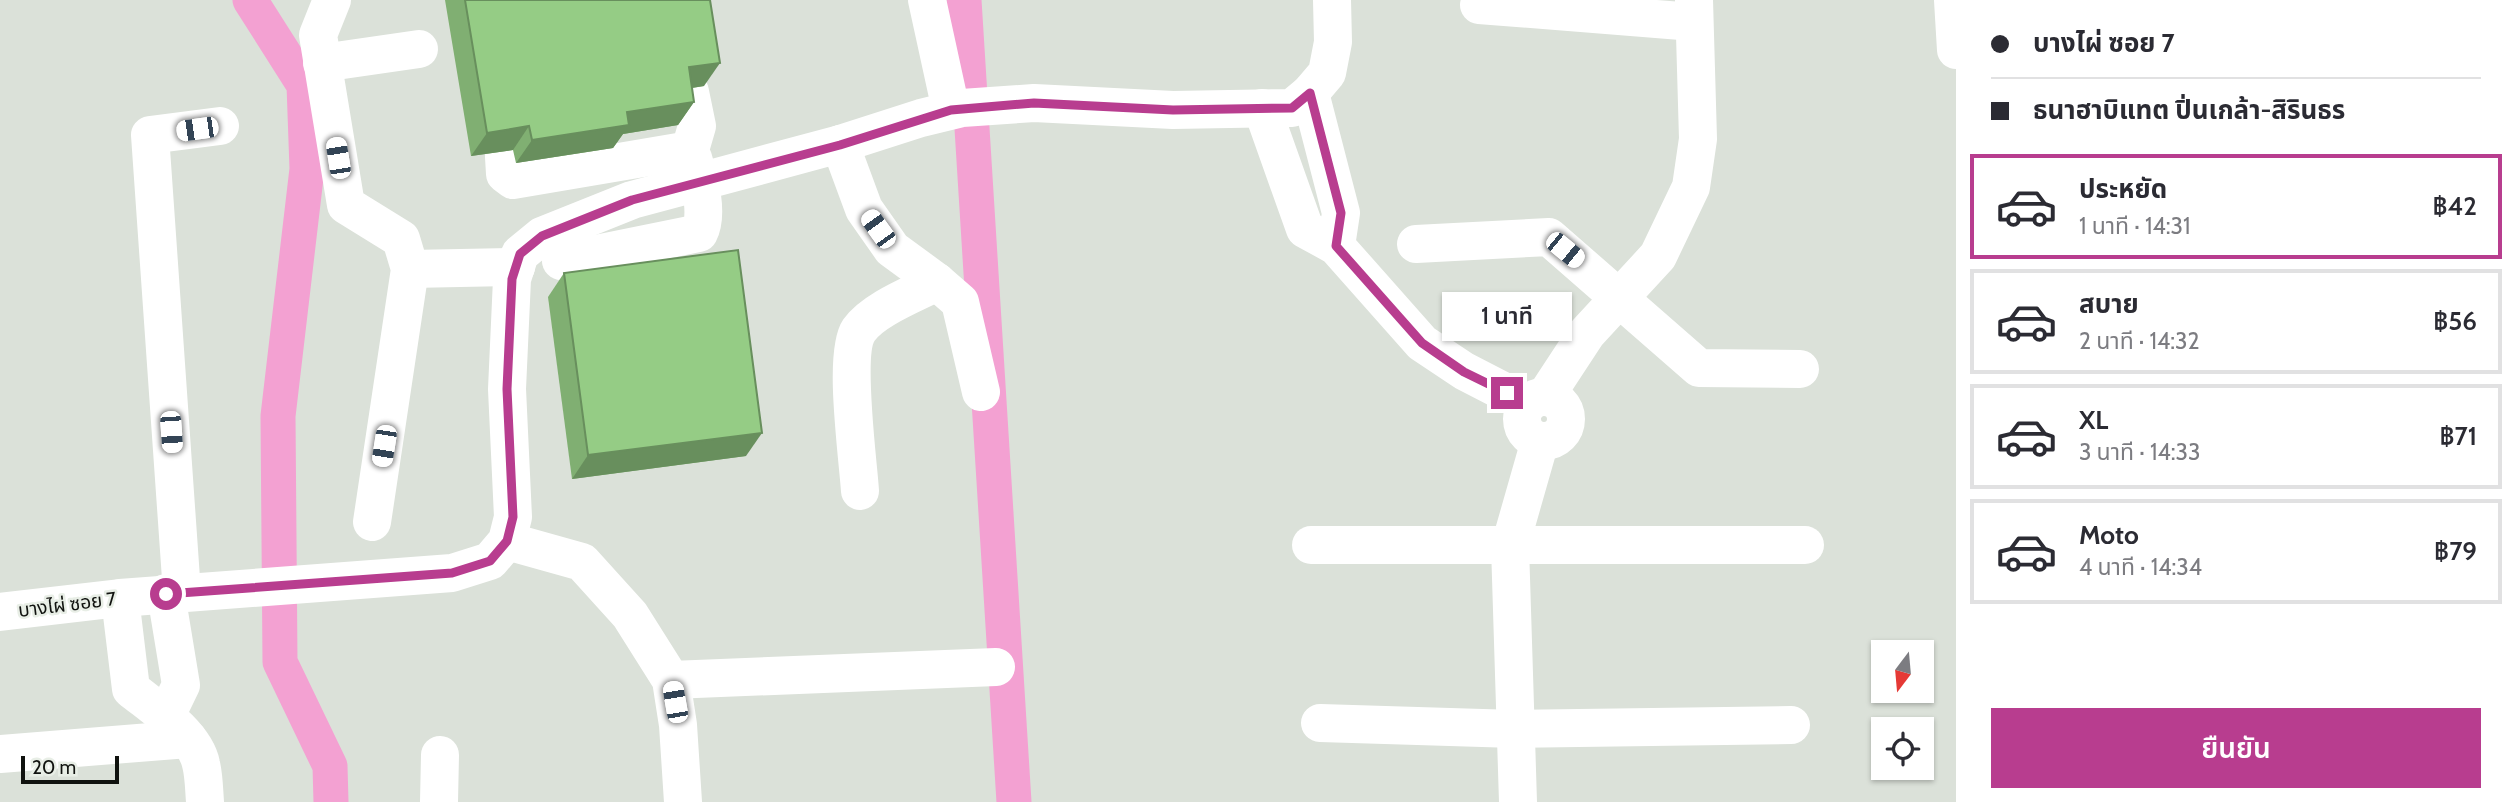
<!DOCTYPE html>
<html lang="th">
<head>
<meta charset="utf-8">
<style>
	:root { --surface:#fff; --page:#f2f2f3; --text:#2b2b33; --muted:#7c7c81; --line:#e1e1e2; --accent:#b83d8f }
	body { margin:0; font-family:Cabin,"Noto Sans Thai",sans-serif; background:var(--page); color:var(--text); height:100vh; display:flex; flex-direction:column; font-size:26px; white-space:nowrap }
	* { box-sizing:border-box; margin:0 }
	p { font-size:23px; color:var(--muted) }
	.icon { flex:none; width:38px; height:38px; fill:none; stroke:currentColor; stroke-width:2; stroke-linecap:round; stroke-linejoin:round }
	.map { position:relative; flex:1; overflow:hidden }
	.sheet { display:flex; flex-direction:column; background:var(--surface); width:560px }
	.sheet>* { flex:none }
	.banner { display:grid; align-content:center; height:154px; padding:0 35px; background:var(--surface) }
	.needle { width:46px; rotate:196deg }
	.fabs { position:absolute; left:1871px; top:640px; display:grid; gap:14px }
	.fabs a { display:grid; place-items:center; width:63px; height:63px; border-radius:0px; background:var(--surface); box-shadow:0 2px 5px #0004; font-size:35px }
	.scale { position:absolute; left:21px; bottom:18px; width:98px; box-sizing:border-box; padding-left:7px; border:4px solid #10120f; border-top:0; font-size:19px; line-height:24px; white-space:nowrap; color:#10120f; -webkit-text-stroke:5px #e8eee6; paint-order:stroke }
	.end { position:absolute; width:32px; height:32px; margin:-16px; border:9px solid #b83d8f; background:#fff; box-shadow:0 0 0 4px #fff }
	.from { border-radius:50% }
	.bubble { position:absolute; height:49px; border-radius:0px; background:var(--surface); box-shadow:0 2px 5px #0004; font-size:23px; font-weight:600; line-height:49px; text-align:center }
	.car { position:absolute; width:21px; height:42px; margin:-21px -10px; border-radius:9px; box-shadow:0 0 5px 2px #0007; background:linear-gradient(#fff 24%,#345 0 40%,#fff 0 76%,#345 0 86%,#fff 0) }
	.banner b { display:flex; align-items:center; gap:24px; height:66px; font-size:26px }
	.banner b+b { border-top:2px solid var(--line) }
	.banner i { width:18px; height:18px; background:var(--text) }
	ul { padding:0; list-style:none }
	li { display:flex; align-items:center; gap:21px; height:105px; margin:0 14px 10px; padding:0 21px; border:4px solid var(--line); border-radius:0px }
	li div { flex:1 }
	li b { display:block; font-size:26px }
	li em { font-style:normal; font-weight:600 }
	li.current { border-color:var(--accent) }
	li>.icon { width:63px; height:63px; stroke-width:1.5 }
	.primary-button { display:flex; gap:14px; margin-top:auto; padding:14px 35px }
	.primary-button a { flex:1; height:80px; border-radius:0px; background:var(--accent); color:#fff; font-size:28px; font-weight:600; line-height:80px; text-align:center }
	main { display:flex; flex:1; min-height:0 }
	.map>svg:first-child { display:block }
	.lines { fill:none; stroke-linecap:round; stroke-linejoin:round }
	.canal { stroke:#f3a1d2; stroke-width:35 }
	.minor { stroke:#fff; stroke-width:38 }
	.wall { fill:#80af72 }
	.shaded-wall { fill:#688f5d }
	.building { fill:#95cc85; stroke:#688f5d; stroke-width:2 }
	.route { stroke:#b83d8f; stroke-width:9 }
	.labels { text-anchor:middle; stroke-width:5; stroke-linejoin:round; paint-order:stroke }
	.street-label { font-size:19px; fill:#10120f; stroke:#e8eee6 }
</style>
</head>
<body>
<main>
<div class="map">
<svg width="1956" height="802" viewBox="0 0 1956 802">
	<rect width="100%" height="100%" fill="#dbe1d9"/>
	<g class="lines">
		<g class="canal">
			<polyline points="250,0 304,85 307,169 278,416 280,662 330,766 331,802"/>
			<polyline points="964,0 1014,802"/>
		</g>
		<g class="minor">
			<polyline points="332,0 318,35 346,205 401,239 410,269 372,522"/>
			<polyline points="927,0 951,110"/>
			<polyline points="1953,0 1956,50"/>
			<polyline points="1479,5 1694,22"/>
			<polyline points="322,63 419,49"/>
			<polyline points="1310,93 1341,213 1336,246"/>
			<polyline points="1262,108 1305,229 1336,246 1422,343 1464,371 1528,404"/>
			<polyline points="840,144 864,209 892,249 937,282 960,302 981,392"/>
			<polyline points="504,157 505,174 513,180 690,150 697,126 690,92"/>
			<polyline points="1416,244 1549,237 1699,368 1800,369"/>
			<path d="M561,261l138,-28c10,-19 0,-55 -6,-75"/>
			<polyline points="410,269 516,267"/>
			<circle cx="1544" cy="419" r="22"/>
			<polyline points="1545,397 1587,333 1658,256 1691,187 1698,139 1694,0"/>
			<path d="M860,491c-2,-32 -17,-138 -1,-161 15,-21 55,-36 78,-48"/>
			<polyline points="507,541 582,562 630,615 671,680 678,725 683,802"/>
			<polyline points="1311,545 1805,545"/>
			<polyline points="182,593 150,135 220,126"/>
			<path d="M120,598l11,91c22,18 64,45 70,75 3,12 3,25 4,38"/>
			<polyline points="0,612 120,598 452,573 490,561 507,541 513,517 507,389 512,279 520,254 542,236 632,200 840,144 921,118 962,108 1034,103 1173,110 1292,108 1310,93 1327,73 1333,42 1332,0"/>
			<polyline points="671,680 996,667"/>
			<polyline points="166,716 181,685 166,594"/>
			<polyline points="1320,723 1515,729 1791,725"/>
			<polyline points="0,754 188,739"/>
			<polyline points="439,802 440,755"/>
			<polyline points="1518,802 1510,546 1540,441"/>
		</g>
	</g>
	<g class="wall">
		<polygon points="445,0 710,0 704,86 692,88 694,102 678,125 623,134 613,148 516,163 513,150 471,156"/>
		<polygon points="564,273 746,456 572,479 548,297"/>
	</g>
	<g class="shaded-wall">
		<polygon points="720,63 704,86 672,91 689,67"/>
		<polygon points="694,102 678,125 623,134 613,148 516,163 532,140 627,112"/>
		<polygon points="529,126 513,150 471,156 487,133"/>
		<polygon points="762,433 746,456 572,479 588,455"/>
	</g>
	<g class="building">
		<polygon points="465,0 710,0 720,63 689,67 694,102 627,112 629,125 532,140 529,126 487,133"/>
		<polygon points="738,250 762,433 588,455 564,273"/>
	</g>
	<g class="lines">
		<polyline class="route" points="166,594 452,573 490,561 507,541 513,517 507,389 512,279 520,254 542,236 632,200 840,145 951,110 1034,103 1173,110 1292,108 1310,93 1341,213 1336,246 1422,343 1464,372 1507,393"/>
	</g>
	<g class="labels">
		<g class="street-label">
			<text transform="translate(67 604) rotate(-7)" y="7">บางไผ่ ซอย 7</text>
		</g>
	</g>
</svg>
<div class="fabs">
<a><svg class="needle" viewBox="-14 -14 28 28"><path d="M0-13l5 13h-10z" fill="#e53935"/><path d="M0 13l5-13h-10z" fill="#7c7c81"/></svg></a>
<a><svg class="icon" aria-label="locate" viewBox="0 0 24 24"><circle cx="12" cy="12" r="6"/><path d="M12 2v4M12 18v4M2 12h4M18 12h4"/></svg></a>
</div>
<div class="scale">20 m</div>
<i class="end from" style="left:166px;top:594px"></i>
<i class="end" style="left:1507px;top:393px"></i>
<div class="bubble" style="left:1442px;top:292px;width:130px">1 นาที</div>
<i class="car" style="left:197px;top:129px;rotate:262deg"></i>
<i class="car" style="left:338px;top:158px;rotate:351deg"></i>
<i class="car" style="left:878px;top:229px;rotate:324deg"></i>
<i class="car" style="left:1565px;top:250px;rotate:129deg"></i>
<i class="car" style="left:171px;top:432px;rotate:176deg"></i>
<i class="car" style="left:384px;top:446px;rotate:189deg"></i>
<i class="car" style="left:675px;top:702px;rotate:350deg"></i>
</div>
<section class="sheet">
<div class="banner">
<b><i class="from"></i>บางไผ่ ซอย 7</b>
<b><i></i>ธนาฮาบิแทต ปิ่นเกล้า-สิรินธร</b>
</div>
<ul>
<li class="current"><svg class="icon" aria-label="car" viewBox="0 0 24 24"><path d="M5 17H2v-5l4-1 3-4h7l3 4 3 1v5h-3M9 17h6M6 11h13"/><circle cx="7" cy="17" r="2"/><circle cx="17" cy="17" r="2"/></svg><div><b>ประหยัด</b><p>1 นาที · 14:31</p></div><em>฿42</em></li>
<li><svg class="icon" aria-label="car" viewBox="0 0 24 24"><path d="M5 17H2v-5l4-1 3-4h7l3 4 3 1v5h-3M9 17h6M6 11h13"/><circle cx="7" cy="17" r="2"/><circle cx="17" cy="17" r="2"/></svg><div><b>สบาย</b><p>2 นาที · 14:32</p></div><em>฿56</em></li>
<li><svg class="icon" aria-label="car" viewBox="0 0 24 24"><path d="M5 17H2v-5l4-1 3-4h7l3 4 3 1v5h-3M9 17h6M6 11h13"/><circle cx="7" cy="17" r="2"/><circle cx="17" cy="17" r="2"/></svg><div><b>XL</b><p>3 นาที · 14:33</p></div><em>฿71</em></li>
<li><svg class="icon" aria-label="car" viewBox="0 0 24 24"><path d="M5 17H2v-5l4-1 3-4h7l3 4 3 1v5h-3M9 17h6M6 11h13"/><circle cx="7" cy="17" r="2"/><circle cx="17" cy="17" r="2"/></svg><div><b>Moto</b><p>4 นาที · 14:34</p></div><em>฿79</em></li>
</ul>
<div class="primary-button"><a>ยืนยัน</a></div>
</section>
</main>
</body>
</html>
